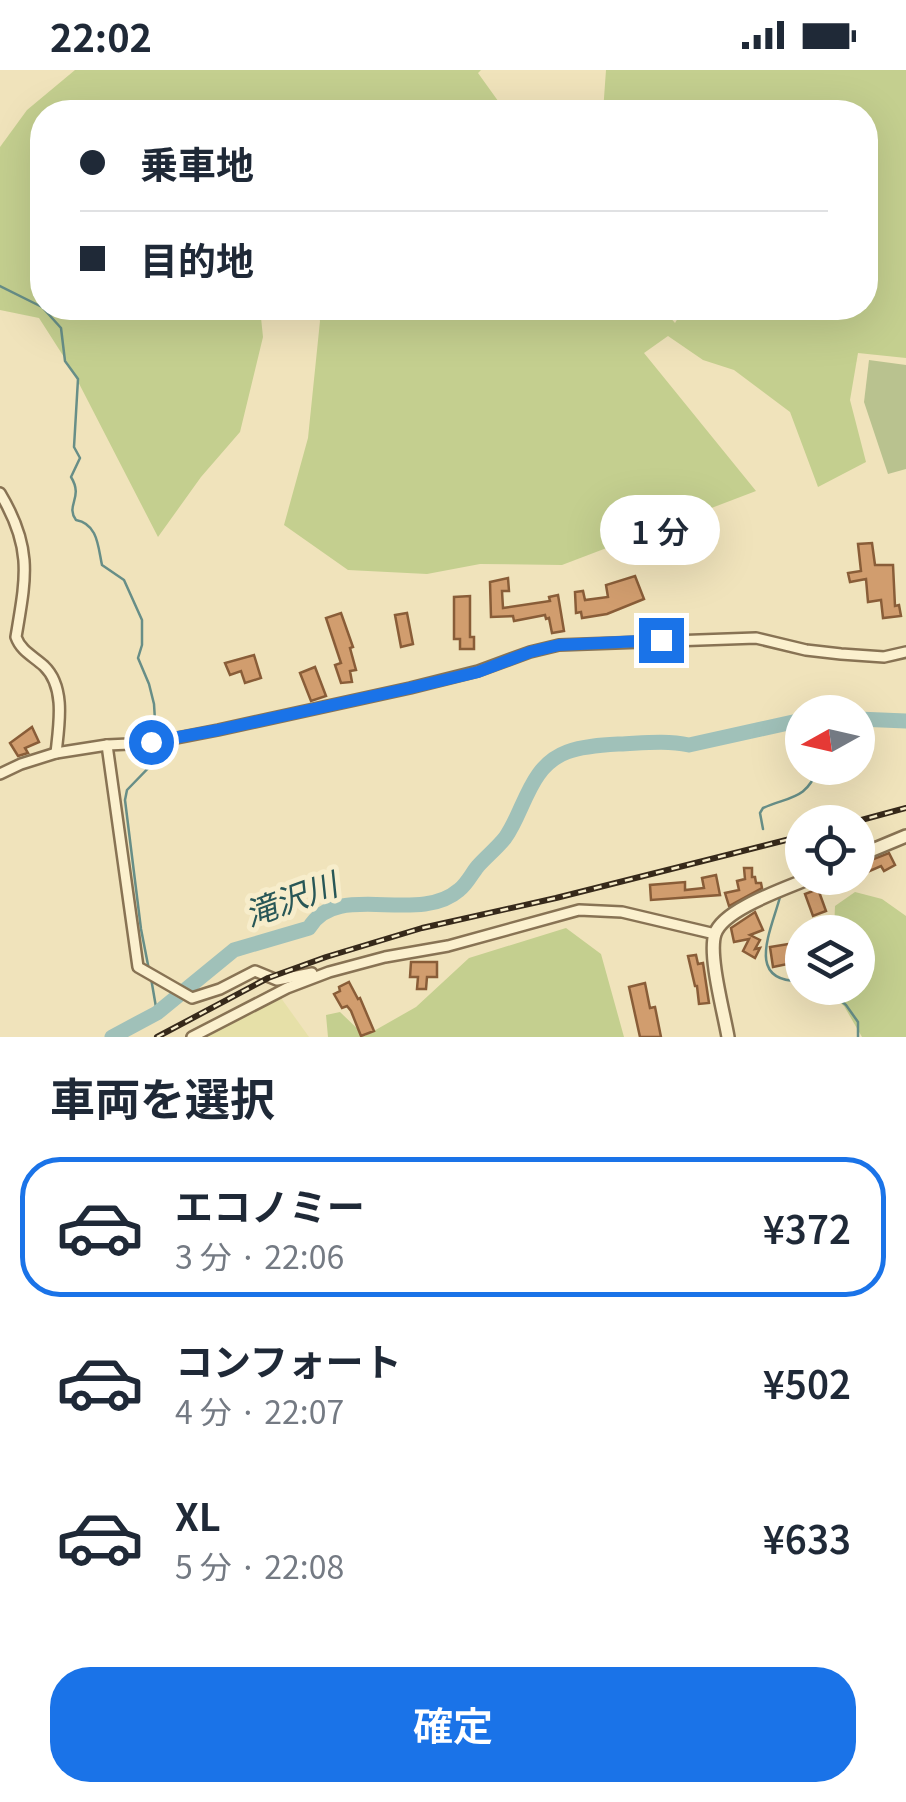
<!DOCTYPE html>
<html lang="ja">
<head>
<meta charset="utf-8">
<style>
	:root { --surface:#fff; --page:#f6f6f7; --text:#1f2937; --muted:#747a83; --line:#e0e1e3; --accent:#1a73e8 }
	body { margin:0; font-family:Georgia,"Noto Sans JP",serif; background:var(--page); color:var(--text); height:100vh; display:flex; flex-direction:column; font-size:38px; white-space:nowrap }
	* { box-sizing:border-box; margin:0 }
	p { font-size:32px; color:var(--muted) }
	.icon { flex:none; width:55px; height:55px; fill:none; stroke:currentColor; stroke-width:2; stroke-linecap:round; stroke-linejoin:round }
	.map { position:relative; height:967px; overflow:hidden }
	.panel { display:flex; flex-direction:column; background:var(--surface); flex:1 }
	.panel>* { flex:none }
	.guide { position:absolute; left:30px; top:30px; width:848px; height:220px; border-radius:40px; box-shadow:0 10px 40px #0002; display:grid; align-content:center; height:220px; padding:0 50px; background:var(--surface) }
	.needle { width:65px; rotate:262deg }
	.tools { position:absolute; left:785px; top:625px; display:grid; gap:20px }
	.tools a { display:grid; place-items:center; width:90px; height:90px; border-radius:50%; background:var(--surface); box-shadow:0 10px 40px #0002; font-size:50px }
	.end { position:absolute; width:45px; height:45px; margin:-22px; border:12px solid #1a73e8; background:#fff; box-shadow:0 0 0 5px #fff }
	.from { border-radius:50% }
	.bubble { position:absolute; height:70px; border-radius:35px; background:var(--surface); box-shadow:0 10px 40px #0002; font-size:32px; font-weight:600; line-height:70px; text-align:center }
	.guide b { display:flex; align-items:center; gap:35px; height:95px; font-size:38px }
	.guide b+b { border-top:2px solid var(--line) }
	.guide i { width:25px; height:25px; background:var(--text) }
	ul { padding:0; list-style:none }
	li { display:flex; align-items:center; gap:30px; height:140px; margin:0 20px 15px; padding:0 30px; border:5px solid transparent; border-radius:40px }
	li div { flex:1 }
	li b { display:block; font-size:38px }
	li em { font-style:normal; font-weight:600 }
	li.on { border-color:var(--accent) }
	li>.icon { width:90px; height:90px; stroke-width:1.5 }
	h2 { padding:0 50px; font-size:45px; line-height:120px }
	.primary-button { display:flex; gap:20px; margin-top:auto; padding:20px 50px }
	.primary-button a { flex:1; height:115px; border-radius:40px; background:var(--accent); color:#fff; font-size:40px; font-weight:600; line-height:115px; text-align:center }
	.status { display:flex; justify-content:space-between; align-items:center; height:70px; padding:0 50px; background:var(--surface); direction:ltr }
	.status svg { height:28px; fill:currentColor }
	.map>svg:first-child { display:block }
	.farmland { fill:#e6e0a8 }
	.green { fill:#c4cf8f }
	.cemetery { fill:#b9c28f }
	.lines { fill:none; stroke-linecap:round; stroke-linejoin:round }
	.stream { stroke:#678e87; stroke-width:2.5 }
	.river { stroke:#a0c1b9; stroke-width:15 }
	.building { fill:#d19d6e; stroke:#895d38; stroke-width:2.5 }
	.minor-casing { stroke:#887354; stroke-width:14 }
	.tertiary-casing { stroke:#887354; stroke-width:16 }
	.minor { stroke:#fbf0ce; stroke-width:9 }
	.tertiary { stroke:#fbf0ce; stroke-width:11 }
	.rail-casing { stroke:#36291a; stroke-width:6 }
	.rail { stroke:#f7edcb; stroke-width:2.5; stroke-dasharray:8; stroke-linecap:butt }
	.route { stroke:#1a73e8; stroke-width:12 }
	.labels { text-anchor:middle; stroke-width:10; stroke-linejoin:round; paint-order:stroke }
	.water-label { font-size:32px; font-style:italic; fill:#285757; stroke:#f7edcb }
</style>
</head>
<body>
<div class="status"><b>22:02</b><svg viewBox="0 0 49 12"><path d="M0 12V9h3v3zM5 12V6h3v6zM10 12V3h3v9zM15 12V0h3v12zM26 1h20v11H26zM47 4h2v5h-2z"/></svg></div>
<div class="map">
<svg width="906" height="967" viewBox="0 0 906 967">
	<rect width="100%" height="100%" fill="#f0e3bb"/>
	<polygon class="farmland" points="281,928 309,967 205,967 221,958"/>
	<g class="green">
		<polygon points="75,0 481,0 478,3 506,42 317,42 317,36 312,42 42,42 42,238 260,238 263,267 240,362 201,407 158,467 71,298 39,248 0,240 0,77 27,40"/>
		<polygon points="606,0 906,0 906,288 858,283 850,330 866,392 818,417 790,342 734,300 703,290 668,266 644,283 756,421 562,495 480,494 427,504 348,500 284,455 308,368 320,251 317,238 662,238 675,253 684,238 865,238 865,42 603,42"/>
		<polygon points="855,822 882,829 906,846 906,967 862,967 844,936 822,918 858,918 858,862 834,862 835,836"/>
		<polygon points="566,858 601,884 624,967 328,967 326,945 340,942 365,966 416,937 469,888"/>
	</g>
	<polygon class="cemetery" points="869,290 906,295 906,399 888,404 864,332"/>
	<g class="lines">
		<g class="stream">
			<polyline points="0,216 42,237"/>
			<path d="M43,238l18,20 4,33 13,18 -4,68 6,11 -9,19c13,21 -6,28 5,43 22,4 22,27 26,45l22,15 18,40v25l-4,13 11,26 5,20 2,33 5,13 -3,8 -31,32 -2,10 16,129 8,41"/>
			<polyline points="797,651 802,653"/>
			<path d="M763,759l-3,-16 3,-5c28,-12 44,-9 55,-40"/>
			<path d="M780,827c-9,34 -36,86 22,84"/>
			<polyline points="151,908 157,943"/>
			<polyline points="826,918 846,935 858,952 858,967"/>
		</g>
		<g class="river">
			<polyline points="858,649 906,651"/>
			<path d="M112,967l45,-24 77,-63 75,-22c27,-48 109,-2 150,-38 8,-6 13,-17 19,-24 9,-10 19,-18 27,-28 20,-28 24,-72 62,-86 16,-6 36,-7 53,-8 23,-1 46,-4 69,1l113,-25"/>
		</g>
	</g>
	<g class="building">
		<polygon points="872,473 875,495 893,495 895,536 899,535 901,546 883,548 881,530 868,532 866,509 850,512 848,503 861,501 858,474"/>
		<polygon points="635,506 644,529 607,544 582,548 581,542 576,543 575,522 583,521 585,530 608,527 606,515"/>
		<polygon points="508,508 509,521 502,521 503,538 550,531 549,527 558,525 564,561 552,563 549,548 546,549 545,545 514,551 513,546 491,547 490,512"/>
		<polygon points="470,526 470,567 474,567 474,579 460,579 460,569 454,569 454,527"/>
		<polygon points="341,543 353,577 350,578 356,600 350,601 352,612 341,613 335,595 341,593 326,548"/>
		<polygon points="407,543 413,574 401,577 395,545"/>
		<polygon points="254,585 261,608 245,613 241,601 230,605 225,593"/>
		<polygon points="315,597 326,626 311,631 300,603"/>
		<polygon points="32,657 39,672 25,678 28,683 18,686 10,673"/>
		<polygon points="889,783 895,795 884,801 881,796 858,806 858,795"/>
		<polygon points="744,798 752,798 752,807 755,807 756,813 761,813 762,818 729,836 725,823 739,820 737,811 745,809"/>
		<polygon points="716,805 720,825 651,830 650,815 685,812 685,820 704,818 702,808"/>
		<polygon points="818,819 826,841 813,846 805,824"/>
		<polygon points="755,842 763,860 750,865 760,870 755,879 760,878 755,888 743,881 749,869 734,872 731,858"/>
		<polygon points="801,872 802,891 773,897 770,877"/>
		<polygon points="696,885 698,894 703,893 709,933 699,934 697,916 695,916 688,886"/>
		<polygon points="411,892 437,892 437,907 427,907 426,919 417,919 418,907 410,907"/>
		<polygon points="349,912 358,929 360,928 374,961 361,966 351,941 347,936 342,938 334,924 340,921 339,917"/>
		<polygon points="645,913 650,938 655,937 661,967 640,967 629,917"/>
	</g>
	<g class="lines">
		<defs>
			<g id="minor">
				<path d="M0,423c33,55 26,84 16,144 5,14 17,19 28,29 22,21 15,59 12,87"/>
				<polyline points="107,675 138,897 192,928 220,919 255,901 277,910 312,903"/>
				<polyline points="0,704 21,694 56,683 107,675 151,673 218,660 410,618 478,601 530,582 559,575 756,568 806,580 841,584 884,587 906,582"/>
				<polyline points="192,967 287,918 329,902 385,887 448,876 579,840 622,842 715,864"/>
			</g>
			<g id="tertiary">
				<polyline points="858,786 906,766"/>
				<path d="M728,967c-4,-24 -20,-82 -13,-103 8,-25 72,-46 95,-56"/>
			</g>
		</defs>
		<use href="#minor" class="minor-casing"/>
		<use href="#tertiary" class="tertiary-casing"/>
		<use href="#minor" class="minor"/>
		<use href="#tertiary" class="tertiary"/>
		<defs>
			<g id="rail">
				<polyline points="854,752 906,738"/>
				<polyline points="157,967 268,908 326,887 422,858 556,828 802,766"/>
			</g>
		</defs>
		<use href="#rail" class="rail-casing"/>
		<use href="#rail" class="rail"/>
	</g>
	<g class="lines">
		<polyline class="route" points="151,672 218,660 410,618 478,602 530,582 559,575 661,570"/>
	</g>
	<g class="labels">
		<g class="water-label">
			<text transform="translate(291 830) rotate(-20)" y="11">滝沢川</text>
		</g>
	</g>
</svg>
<div class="tools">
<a><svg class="needle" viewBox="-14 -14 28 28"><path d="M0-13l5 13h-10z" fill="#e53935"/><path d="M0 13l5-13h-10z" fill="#747a83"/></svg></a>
<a><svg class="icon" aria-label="locate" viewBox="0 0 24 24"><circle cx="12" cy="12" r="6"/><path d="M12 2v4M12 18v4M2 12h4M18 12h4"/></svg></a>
<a><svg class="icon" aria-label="layers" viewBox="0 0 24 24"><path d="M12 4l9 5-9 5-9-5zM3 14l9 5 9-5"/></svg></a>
</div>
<i class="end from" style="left:151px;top:672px"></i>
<i class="end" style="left:661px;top:570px"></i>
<div class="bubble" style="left:600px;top:425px;width:120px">1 分</div>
<div class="guide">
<b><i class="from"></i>乗車地</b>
<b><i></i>目的地</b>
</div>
</div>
<section class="panel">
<h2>車両を選択</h2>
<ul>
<li class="on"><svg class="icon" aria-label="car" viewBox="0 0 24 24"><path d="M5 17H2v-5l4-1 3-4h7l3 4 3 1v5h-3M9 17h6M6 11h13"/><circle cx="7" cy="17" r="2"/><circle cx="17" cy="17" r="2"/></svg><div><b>エコノミー</b><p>3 分 · 22:06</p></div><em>¥372</em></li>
<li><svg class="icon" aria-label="car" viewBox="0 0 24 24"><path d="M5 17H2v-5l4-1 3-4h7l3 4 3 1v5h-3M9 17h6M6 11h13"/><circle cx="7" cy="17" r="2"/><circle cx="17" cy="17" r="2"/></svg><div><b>コンフォート</b><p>4 分 · 22:07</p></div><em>¥502</em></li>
<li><svg class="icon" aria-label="car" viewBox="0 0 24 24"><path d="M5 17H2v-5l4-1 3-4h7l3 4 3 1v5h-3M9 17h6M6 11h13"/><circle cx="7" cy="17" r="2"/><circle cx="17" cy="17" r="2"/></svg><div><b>XL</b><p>5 分 · 22:08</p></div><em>¥633</em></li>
</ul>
<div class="primary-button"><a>確定</a></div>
</section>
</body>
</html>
